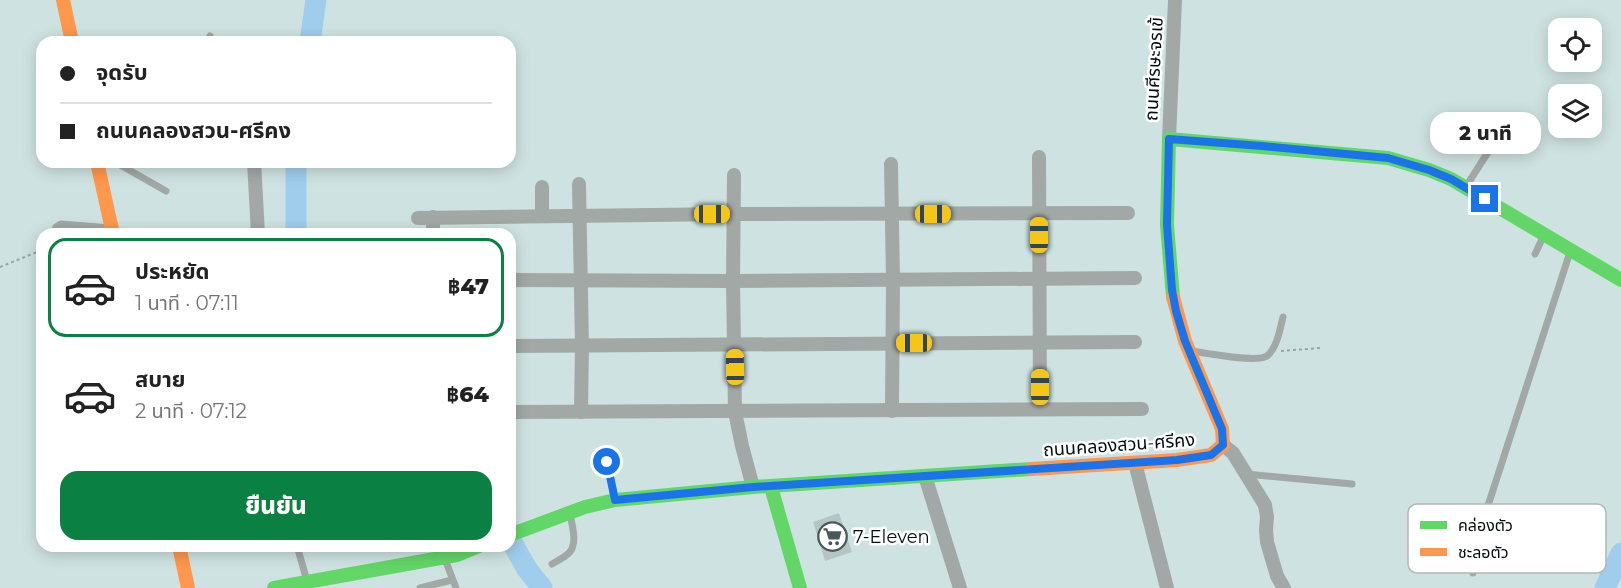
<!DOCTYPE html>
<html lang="th">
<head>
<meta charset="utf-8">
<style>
	:root { --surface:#fff; --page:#f6f6f6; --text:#222; --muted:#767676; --line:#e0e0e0; --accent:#0b8043 }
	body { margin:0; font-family:Montserrat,"Noto Sans Thai",sans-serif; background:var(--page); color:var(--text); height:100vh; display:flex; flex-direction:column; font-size:22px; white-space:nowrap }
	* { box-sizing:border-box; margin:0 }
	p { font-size:20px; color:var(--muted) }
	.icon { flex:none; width:33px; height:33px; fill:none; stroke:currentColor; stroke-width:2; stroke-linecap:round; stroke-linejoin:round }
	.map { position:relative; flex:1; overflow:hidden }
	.sheet { position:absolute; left:36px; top:228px; width:480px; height:324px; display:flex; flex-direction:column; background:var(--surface); border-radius:18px; box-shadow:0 3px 15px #0003 }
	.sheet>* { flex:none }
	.top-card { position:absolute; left:36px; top:36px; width:480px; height:132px; border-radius:18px; box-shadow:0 3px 15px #0003; display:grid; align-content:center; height:132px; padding:0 24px; background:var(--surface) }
	.fabs { position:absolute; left:1548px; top:18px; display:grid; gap:12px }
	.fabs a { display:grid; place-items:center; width:54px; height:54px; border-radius:12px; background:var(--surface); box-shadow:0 3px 15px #0003; font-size:30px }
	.end { position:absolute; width:27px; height:27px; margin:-14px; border:8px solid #1a73e8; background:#fff; box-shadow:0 0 0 3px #fff }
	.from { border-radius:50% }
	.bubble { position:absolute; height:42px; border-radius:18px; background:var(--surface); box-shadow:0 3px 15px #0003; font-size:20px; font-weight:800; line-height:42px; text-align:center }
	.car { position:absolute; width:18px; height:36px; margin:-18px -9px; border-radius:8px; box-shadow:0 0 4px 2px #0007; background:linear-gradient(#f5c518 24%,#345 0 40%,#f5c518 0 76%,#345 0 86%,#f5c518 0) }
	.top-card b { display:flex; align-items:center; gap:21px; height:57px; font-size:22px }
	.top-card b+b { border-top:2px solid var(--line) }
	.top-card i { width:15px; height:15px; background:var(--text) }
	ul { padding:10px 0 0; list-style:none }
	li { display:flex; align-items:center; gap:18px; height:99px; margin:0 12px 9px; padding:0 12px; border:3px solid transparent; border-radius:18px }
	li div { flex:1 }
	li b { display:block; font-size:22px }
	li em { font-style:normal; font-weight:800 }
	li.active { border-color:var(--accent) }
	li>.icon { width:54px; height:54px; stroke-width:1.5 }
	.action { display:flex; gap:12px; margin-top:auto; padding:12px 24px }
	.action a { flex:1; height:69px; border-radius:18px; background:var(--accent); color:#fff; font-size:24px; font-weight:800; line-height:69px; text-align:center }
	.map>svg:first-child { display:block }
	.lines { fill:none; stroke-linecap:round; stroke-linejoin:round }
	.river { stroke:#a0cdec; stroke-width:21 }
	.building { fill:#b5c5c6 }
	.path { stroke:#99a4a2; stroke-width:2; stroke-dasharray:3 3; stroke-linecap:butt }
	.lane { stroke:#a2a8a6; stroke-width:7 }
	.street { stroke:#a2a8a6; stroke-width:14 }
	.fast { stroke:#63d668; stroke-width:14 }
	.slow { stroke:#ff974d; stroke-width:14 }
	.route { stroke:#1a73e8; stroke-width:8 }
	.labels { text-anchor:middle; stroke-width:5; stroke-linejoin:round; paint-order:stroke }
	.street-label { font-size:18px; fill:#020e0d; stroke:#fff }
	.poi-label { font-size:18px; fill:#020e0d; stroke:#fff; text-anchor:start }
	.key { fill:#fff; stroke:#b3b7b6; stroke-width:1.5 }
	.key-label { font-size:16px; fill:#020e0d }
</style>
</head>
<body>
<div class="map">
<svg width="1621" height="588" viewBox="0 0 1621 588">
	<rect width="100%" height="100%" fill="#cee3e1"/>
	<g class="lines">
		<g class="river">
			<polyline points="310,42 316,0"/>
			<polyline points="296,162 296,234"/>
			<polyline points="510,539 527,569 542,588"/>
			<polyline points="1605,588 1621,553"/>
		</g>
	</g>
	<polygon class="building" points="839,513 852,552 825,561 813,522"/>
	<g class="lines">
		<g class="path">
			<polyline points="0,267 42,250"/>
			<polyline points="1281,351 1320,348"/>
		</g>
		<g class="lane">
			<polyline points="207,42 210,36"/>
			<polyline points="115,162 166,191"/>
			<polyline points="1467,185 1508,121"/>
			<polyline points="54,234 56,227 61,224 111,228"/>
			<polyline points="1535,254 1544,235"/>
			<path d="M1192,351c14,2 64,12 75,5 10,-8 13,-27 16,-39"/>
			<polyline points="607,462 615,500"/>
			<polyline points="1246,474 1352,484"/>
			<polyline points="297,546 307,581"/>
			<polyline points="445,559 456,588"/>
			<path d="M552,564c5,-3 13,-7 17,-11 9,-9 3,-28 1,-39"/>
			<polyline points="1473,573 1473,552 1570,252"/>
			<polyline points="420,588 452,580"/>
		</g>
		<g class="street">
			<polyline points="1169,139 1175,0"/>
			<polyline points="1039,157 1040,409"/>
			<polyline points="254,162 258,234"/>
			<polyline points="891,164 893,280 892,411"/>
			<polyline points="734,175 733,281 735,412 742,446 753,487"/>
			<polyline points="579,184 582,346 581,412"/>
			<polyline points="542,187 542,216"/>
			<polyline points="433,217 433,234"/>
			<polyline points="418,218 734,214 1128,213"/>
			<polyline points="510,280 733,281 1135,278"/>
			<polyline points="510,346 1135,342"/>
			<polyline points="510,412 1142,409"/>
			<polyline points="1223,445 1233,453 1265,505 1267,517 1266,530 1267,542 1277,576 1284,588"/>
			<polyline points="1135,463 1167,588"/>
			<polyline points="925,476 960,588"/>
		</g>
		<g class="fast">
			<polyline points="1173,297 1167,225 1169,139 1388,158 1429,170 1451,179 1621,280"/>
			<polyline points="771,487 800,588"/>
			<polyline points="510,535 585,507 615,500 753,487 1031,469"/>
			<polyline points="274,588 457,555 479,546"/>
		</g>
		<g class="slow">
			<polyline points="63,0 72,42"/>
			<polyline points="97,162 113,234"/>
			<polyline points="1031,469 1177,460 1211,455 1223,445 1222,429 1185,341 1173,297"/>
			<polyline points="179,546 188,588"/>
		</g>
	</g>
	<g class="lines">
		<polyline class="route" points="607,462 615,500 753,487 1177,460 1211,455 1223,445 1222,429 1185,341 1176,311 1172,290 1167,225 1169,139 1262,146 1388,158 1429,170 1451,179 1485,199"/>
	</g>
	<defs>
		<symbol id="supermarket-ring" viewBox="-11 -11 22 22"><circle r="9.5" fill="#fff" stroke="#495957" stroke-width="1.5"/><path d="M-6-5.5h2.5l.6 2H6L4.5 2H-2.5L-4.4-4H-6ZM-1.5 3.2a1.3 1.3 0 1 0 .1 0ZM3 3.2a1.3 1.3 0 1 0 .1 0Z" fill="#495957"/></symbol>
	</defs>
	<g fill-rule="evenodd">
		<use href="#supermarket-ring" x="816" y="520" width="33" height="33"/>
	</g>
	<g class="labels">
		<g class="street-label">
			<text transform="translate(1154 69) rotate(-87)" y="6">ถนนศีรษะจรเข้</text>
			<text transform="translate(1119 445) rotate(-4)" y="6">ถนนคลองสวน-ศรีคง</text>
		</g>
		<g class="poi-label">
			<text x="853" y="543">7-Eleven</text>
		</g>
	</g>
	<rect x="1408" y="504" width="198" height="69" rx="9" class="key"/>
	<rect x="1420" y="521" width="27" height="8" fill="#63d668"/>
	<rect x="1420" y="548" width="27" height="8" fill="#ff974d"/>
	<g class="key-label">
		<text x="1458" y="531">คล่องตัว</text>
		<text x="1458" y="558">ชะลอตัว</text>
	</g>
</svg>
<div class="fabs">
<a><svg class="icon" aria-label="locate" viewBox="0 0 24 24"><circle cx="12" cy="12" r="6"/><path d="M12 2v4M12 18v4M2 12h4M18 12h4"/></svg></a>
<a><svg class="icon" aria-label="layers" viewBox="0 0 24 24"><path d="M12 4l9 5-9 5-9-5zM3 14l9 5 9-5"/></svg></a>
</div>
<i class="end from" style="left:607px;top:462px"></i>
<i class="end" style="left:1485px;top:199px"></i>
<div class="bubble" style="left:1430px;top:112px;width:111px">2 นาที</div>
<i class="car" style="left:712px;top:214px;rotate:90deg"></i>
<i class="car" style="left:933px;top:214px;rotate:90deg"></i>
<i class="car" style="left:1039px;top:235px;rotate:0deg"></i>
<i class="car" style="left:914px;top:343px;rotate:270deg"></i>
<i class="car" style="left:735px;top:367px;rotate:359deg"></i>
<i class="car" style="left:1040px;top:387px;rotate:0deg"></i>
<div class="top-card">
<b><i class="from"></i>จุดรับ</b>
<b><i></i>ถนนคลองสวน-ศรีคง</b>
</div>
<section class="sheet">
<ul>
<li class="active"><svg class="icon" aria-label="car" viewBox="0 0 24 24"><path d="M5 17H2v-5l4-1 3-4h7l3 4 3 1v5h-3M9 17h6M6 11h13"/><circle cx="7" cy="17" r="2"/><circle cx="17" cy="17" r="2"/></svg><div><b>ประหยัด</b><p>1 นาที · 07:11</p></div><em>฿47</em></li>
<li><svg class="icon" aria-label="car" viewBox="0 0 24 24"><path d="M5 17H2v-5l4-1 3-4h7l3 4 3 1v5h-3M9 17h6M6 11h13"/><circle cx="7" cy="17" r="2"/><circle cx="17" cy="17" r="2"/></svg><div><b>สบาย</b><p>2 นาที · 07:12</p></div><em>฿64</em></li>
</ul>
<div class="action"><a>ยืนยัน</a></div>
</section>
</div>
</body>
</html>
